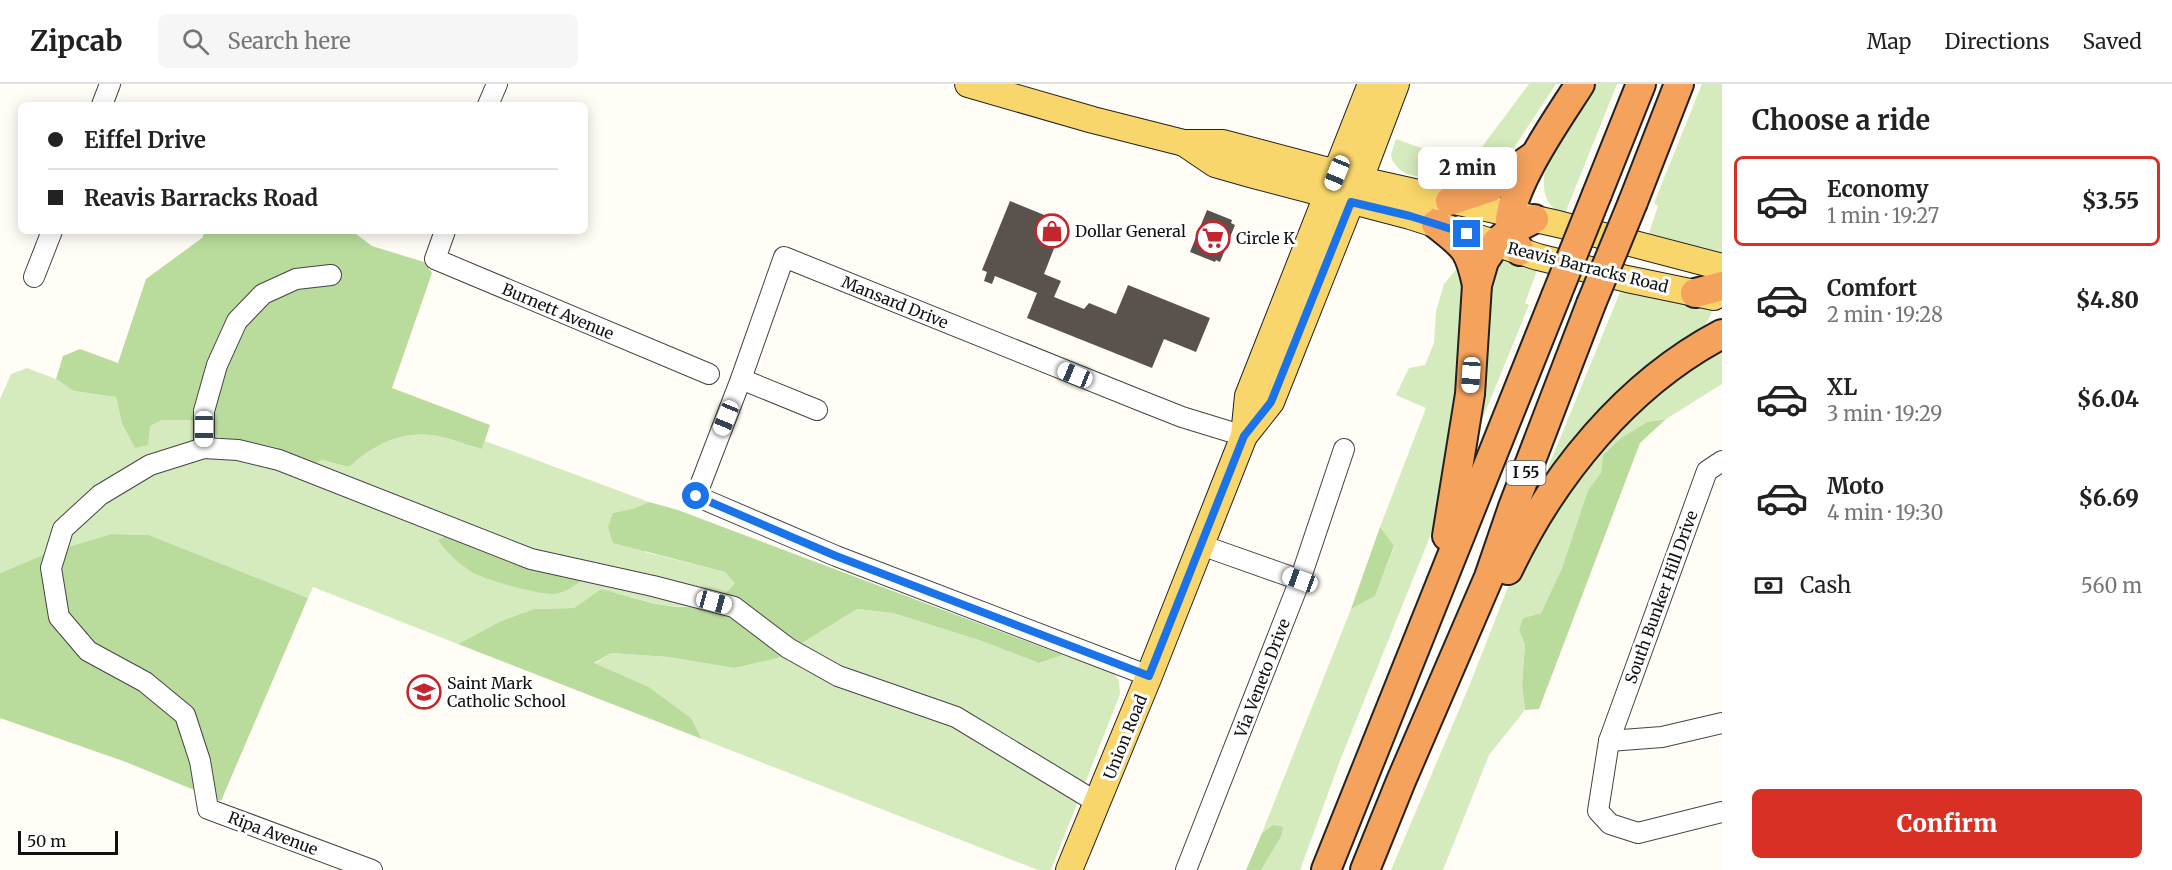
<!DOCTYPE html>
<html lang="en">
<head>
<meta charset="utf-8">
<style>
	:root { --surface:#fff; --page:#f6f6f6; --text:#222; --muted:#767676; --line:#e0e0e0; --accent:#d93025 }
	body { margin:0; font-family:Merriweather,serif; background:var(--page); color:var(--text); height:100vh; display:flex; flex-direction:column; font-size:22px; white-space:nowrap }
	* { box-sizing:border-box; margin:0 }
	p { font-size:20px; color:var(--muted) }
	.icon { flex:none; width:33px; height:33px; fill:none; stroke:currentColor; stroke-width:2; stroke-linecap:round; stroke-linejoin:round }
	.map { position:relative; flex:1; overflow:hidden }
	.drawer { display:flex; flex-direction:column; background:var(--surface); width:450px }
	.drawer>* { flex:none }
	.guide { position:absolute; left:18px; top:18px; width:570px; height:132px; border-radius:9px; box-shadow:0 3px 15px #0003; display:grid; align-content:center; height:132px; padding:0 30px; background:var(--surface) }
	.scale { position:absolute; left:18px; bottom:15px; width:100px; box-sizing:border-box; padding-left:6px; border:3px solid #111; border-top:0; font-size:16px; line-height:21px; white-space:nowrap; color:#111; -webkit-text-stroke:4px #fff; paint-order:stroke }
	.end { position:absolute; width:27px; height:27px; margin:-14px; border:8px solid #1a73e8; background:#fff; box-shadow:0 0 0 3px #fff }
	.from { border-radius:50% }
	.bubble { position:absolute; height:42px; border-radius:9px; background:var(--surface); box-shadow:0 3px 15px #0003; font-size:20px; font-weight:800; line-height:42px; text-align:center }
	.car { position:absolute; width:18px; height:36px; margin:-18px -9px; border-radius:8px; box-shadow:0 0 4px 2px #0007; background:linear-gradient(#fff 24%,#345 0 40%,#fff 0 76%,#345 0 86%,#fff 0) }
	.guide b { display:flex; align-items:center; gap:21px; height:57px; font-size:22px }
	.guide b+b { border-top:2px solid var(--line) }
	.guide i { width:15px; height:15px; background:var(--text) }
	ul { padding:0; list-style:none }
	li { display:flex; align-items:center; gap:18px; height:90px; margin:0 12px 9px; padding:0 18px; border:3px solid transparent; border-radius:9px }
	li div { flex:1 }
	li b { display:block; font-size:22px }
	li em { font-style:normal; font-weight:800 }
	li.current { border-color:var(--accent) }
	li>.icon { width:54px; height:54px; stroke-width:1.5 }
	h2 { padding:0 30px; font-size:27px; line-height:72px }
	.pay { display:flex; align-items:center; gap:15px; height:66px; padding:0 30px; font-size:22px }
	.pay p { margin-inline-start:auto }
	.button { display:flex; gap:12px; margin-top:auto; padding:12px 30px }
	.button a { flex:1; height:69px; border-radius:9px; background:var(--accent); color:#fff; font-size:24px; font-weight:800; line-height:69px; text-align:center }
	header { display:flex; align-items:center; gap:36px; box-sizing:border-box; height:84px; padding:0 30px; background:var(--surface); border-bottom:2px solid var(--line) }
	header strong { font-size:28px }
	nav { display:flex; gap:33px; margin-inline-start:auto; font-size:21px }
	.search { width:420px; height:54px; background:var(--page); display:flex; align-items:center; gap:15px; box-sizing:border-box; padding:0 21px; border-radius:9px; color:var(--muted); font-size:22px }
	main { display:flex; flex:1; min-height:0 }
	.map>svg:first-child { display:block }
	.green { fill:#d5ebbd }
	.forest { fill:#b9dc9c }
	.building { fill:#5a524d }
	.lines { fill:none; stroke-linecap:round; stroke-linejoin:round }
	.minor-casing { stroke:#444; stroke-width:22 }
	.major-casing { stroke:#222; stroke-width:28 }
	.highway-casing { stroke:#222; stroke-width:32 }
	.minor { stroke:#fff; stroke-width:20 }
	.major { stroke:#f9d66b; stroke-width:26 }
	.highway { stroke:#f5a25d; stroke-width:28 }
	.highway-bridge-casing { stroke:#222; stroke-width:32; stroke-linecap:butt }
	.highway-bridge { stroke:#f5a25d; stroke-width:28 }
	.route { stroke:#1a73e8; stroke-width:8 }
	.labels { text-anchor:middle; stroke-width:6; stroke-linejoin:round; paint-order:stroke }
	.shield { fill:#fff; stroke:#585858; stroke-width:1.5 }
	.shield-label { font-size:15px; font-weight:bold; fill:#111 }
	.poi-label { font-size:16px; fill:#111; stroke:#fff; text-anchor:start }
	.street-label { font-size:16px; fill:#111; stroke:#fff }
</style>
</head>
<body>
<header>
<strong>Zipcab</strong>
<div class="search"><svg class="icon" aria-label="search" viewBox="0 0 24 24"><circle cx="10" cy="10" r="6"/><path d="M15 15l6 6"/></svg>Search here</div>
<nav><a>Map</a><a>Directions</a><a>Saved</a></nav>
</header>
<main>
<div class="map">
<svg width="1722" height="786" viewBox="0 0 1722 786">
	<rect width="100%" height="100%" fill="#fffdf5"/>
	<g class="green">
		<polygon points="1529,0 1556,0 1500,85 1455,102 1407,90 1398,84 1392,76 1391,70 1396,55 1461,78 1473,75"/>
		<path d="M1595,0h22l-53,132c-15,-9 -21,-19 -20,-36 0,-7 2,-9 -2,-15z"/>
		<polygon points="1702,0 1722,0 1722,174 1648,152 1658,122 1654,119"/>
		<polygon points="1503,172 1538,184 1525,219 1529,221 1473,358 1488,189"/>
		<polygon points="1462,178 1465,186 1457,333 1443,409 1429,455 1341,674 1300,786 1261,786 1281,753 1273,741 1262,749 1351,525 1375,512 1394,463 1380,443 1426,324 1396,311 1409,284 1425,281 1434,259 1436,227 1444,200"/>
		<polygon points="1621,206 1713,226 1705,242 1623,309 1538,408"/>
		<polygon points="1722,263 1722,300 1666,335 1647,338 1621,354 1603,371 1601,390 1588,406 1562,484 1541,529 1523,534 1519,546 1525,561 1522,600 1525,626 1489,671 1443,786 1391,786 1470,600 1510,498 1585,382 1644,321 1680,292"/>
		<path d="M27,284l29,11 18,12 42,6 6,26 28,3 12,-6h28l31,18 53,9 35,20 13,-7 27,7c23,-20 50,-36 82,-32 16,2 34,10 50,14l4,-8 164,61 -14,6 -22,5 32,39 80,20 11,11c-34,42 -91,17 -135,6l-27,19 -40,1 -33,12 -43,23 -145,-57 -5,11 -159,-63 -38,-1 -66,20 -45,19v-174l11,-25z"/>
		<polygon points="857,525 893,529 979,556 1039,579 1063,571 1113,588 1119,597 1120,610 1051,786 1038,786 702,655 691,634 649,603 594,580 611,569 668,573 734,584 778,574"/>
	</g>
	<g class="forest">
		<path d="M205,147h147l20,15 52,16 8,11 -40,115 98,37 -8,24c-17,-4 -34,-12 -51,-14 -32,-4 -60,12 -82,32l-27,-7 -13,7 -35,-20 -53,-9 -31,-18h-28l-12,6 -2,19 -13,3 -13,-25 -6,-26 -42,-6 -18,-12 7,-23 17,-7 38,14 28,-84 56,-41z"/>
		<polygon points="1666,335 1640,359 1539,625 1525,626 1522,600 1525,561 1519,546 1523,534 1541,529 1562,484 1588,406 1601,389 1603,371 1621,354 1647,338"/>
		<path d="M649,418l29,8 385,145 -24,8 -60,-23 -86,-27 -36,-4 -79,49 -44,10 -66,-11 -57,-4 -17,10 55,24 42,31 11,21 -244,-95 43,-23 33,-12 40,-1 27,-19c44,11 101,37 134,-6l-10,-11 -112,-29 -5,-16 5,-14 22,-5z"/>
		<polygon points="1380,443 1394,462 1375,512 1351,525"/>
		<path d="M457,446l127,49c-8,6 -20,14 -30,15 -14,1 -69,-14 -82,-22 -12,-7 -26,-20 -34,-32z"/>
		<polygon points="111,450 149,451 308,514 221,717 126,678 0,634 0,489 45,470"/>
		<polygon points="1273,741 1283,743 1281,753 1261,786 1246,786 1262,749"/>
	</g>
	<g class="building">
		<polygon points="1010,117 1064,139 1044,190 1061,197 1054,213 1084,225 1089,219 1116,230 1128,201 1210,234 1196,268 1164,255 1152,284 1027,234 1037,209 995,192 992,200 984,197 987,188 982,186"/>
		<polygon points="1207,126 1232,136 1231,139 1235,141 1220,178 1216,176 1215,178 1190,168"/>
	</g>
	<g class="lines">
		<defs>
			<g id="minor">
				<polyline points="102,21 110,0"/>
				<polyline points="488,21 497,0"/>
				<polyline points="445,147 435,175 709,290"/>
				<polyline points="34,193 52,147"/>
				<polyline points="741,295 817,326"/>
				<polyline points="204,364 204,327 217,281 237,237 263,210 296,195 331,191"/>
				<polyline points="1722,377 1707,387 1609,657 1598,727 1610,740 1638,749 1722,728"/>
				<polyline points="1201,461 1300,496"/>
				<polyline points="1149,592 836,472 696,412 741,295 784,173 1139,316 1182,333 1244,352"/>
				<polyline points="1609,657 1662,653 1722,639"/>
				<polyline points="372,786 208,725 200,677 185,631 145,598 88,567 59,533 51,484 63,445 100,411 150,381 204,364 238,366 279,376 531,475 653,502 734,523 788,564 838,592 956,633 1098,719"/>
				<polyline points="1186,786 1300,496 1344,365"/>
			</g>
			<g id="major">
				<polyline points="968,0 1093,36 1184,59 1223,59 1378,100 1558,140 1722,183"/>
				<polyline points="1184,59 1215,80 1250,90 1410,132 1538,173 1627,195 1714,213"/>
				<polyline points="1244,352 1271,318 1360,95 1396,0"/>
				<polyline points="1069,786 1149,592 1244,352 1248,312 1371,0"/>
			</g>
			<g id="highway">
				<polyline points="1597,110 1641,0"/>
				<polyline points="1450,117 1489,104 1534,72"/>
				<polyline points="1633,118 1679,0"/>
				<path d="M1436,140c29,23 33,24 41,61"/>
				<path d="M1520,167c-3,-6 -9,-14 -10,-21 -5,-38 50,-114 70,-146"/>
				<polyline points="1695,209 1722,202"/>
				<polyline points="1447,452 1470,310 1477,201 1484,177 1496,159 1510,147 1534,135"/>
				<path d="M1508,486c45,-95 119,-186 214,-236"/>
				<polyline points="1326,786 1556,212"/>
				<polyline points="1365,786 1401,697 1489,493 1513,423 1591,220"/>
			</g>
		</defs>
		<use href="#minor" class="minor-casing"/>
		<use href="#major" class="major-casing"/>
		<use href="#highway" class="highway-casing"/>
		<use href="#minor" class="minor"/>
		<use href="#major" class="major"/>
		<use href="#highway" class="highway"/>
		<defs>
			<g id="highway-bridge">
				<polyline points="1556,212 1597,110"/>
				<polyline points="1591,220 1633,118"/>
			</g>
		</defs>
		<use href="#highway-bridge" class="highway-bridge-casing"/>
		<use href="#highway-bridge" class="highway-bridge"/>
	</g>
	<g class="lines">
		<polyline class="route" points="696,412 836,472 1149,592 1244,352 1271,318 1351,118 1410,132 1467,150"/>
	</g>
	<defs>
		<symbol id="shop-ring" viewBox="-11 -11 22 22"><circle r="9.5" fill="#fff" stroke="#c4262e" stroke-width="1.5"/><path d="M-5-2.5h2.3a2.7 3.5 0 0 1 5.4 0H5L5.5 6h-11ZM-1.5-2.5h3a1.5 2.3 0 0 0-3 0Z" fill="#c4262e"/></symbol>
		<symbol id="supermarket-ring" viewBox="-11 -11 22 22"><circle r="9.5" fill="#fff" stroke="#c4262e" stroke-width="1.5"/><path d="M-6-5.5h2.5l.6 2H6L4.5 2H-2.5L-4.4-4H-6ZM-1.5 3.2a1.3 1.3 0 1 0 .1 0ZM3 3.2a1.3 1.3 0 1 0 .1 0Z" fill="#c4262e"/></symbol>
		<symbol id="school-ring" viewBox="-11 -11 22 22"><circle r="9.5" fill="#fff" stroke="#c4262e" stroke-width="1.5"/><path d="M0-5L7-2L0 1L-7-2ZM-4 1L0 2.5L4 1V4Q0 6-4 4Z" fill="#c4262e"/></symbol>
	</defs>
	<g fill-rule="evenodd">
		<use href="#shop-ring" x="1033" y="128" width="38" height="38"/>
		<use href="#supermarket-ring" x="1194" y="135" width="38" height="38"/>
		<use href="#school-ring" x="405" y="589" width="38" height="38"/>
	</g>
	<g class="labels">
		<rect class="shield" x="1506.5" y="377" width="39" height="24" rx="4.5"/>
		<g class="shield-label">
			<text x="1526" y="394">I 55</text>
		</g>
		<g class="poi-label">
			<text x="1075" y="153">Dollar General</text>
			<text x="1236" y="160">Circle K</text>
			<text x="447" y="605">Saint Mark<tspan x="447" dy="18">Catholic School</tspan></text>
		</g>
		<g class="street-label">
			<text transform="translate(1588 183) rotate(14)" y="6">Reavis Barracks Road</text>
			<text transform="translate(895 218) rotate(22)" y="6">Mansard Drive</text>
			<text transform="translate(558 227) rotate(23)" y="6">Burnett Avenue</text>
			<text transform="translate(1661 513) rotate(-70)" y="6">South Bunker Hill Drive</text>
			<text transform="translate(1262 594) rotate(-69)" y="6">Via Veneto Drive</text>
			<text transform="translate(1125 653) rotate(-68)" y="6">Union Road</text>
			<text transform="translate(273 749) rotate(21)" y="6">Ripa Avenue</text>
		</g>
	</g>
</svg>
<div class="scale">50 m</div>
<i class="end from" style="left:696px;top:412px"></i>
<i class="end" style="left:1467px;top:150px"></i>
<div class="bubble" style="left:1418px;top:63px;width:99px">2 min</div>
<i class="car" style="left:1337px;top:89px;rotate:202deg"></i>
<i class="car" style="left:1075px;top:291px;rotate:292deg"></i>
<i class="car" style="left:1471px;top:291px;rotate:184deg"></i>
<i class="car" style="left:726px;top:334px;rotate:202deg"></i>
<i class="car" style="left:204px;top:345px;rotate:180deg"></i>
<i class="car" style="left:1300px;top:496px;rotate:290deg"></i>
<i class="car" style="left:714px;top:518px;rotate:105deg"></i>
<div class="guide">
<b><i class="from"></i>Eiffel Drive</b>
<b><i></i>Reavis Barracks Road</b>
</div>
</div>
<section class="drawer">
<h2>Choose a ride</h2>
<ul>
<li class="current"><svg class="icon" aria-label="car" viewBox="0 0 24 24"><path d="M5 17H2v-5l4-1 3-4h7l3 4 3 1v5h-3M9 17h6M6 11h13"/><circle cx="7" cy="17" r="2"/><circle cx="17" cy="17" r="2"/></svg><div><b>Economy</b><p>1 min · 19:27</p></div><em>$3.55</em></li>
<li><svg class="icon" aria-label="car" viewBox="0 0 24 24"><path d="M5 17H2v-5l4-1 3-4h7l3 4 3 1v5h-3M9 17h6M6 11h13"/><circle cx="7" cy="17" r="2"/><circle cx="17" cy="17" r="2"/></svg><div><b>Comfort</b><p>2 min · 19:28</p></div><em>$4.80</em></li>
<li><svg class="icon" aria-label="car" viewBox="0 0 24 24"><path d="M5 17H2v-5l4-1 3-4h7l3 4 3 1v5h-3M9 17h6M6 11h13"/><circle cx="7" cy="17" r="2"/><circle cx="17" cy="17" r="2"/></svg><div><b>XL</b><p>3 min · 19:29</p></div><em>$6.04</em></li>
<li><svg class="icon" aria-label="car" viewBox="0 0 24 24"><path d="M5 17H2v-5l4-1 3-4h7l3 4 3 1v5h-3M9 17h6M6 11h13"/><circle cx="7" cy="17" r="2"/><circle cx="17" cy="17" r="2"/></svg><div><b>Moto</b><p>4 min · 19:30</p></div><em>$6.69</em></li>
</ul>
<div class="pay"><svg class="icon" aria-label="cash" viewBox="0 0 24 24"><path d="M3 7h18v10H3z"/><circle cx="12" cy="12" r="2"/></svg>Cash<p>560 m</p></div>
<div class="button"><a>Confirm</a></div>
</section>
</main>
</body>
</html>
